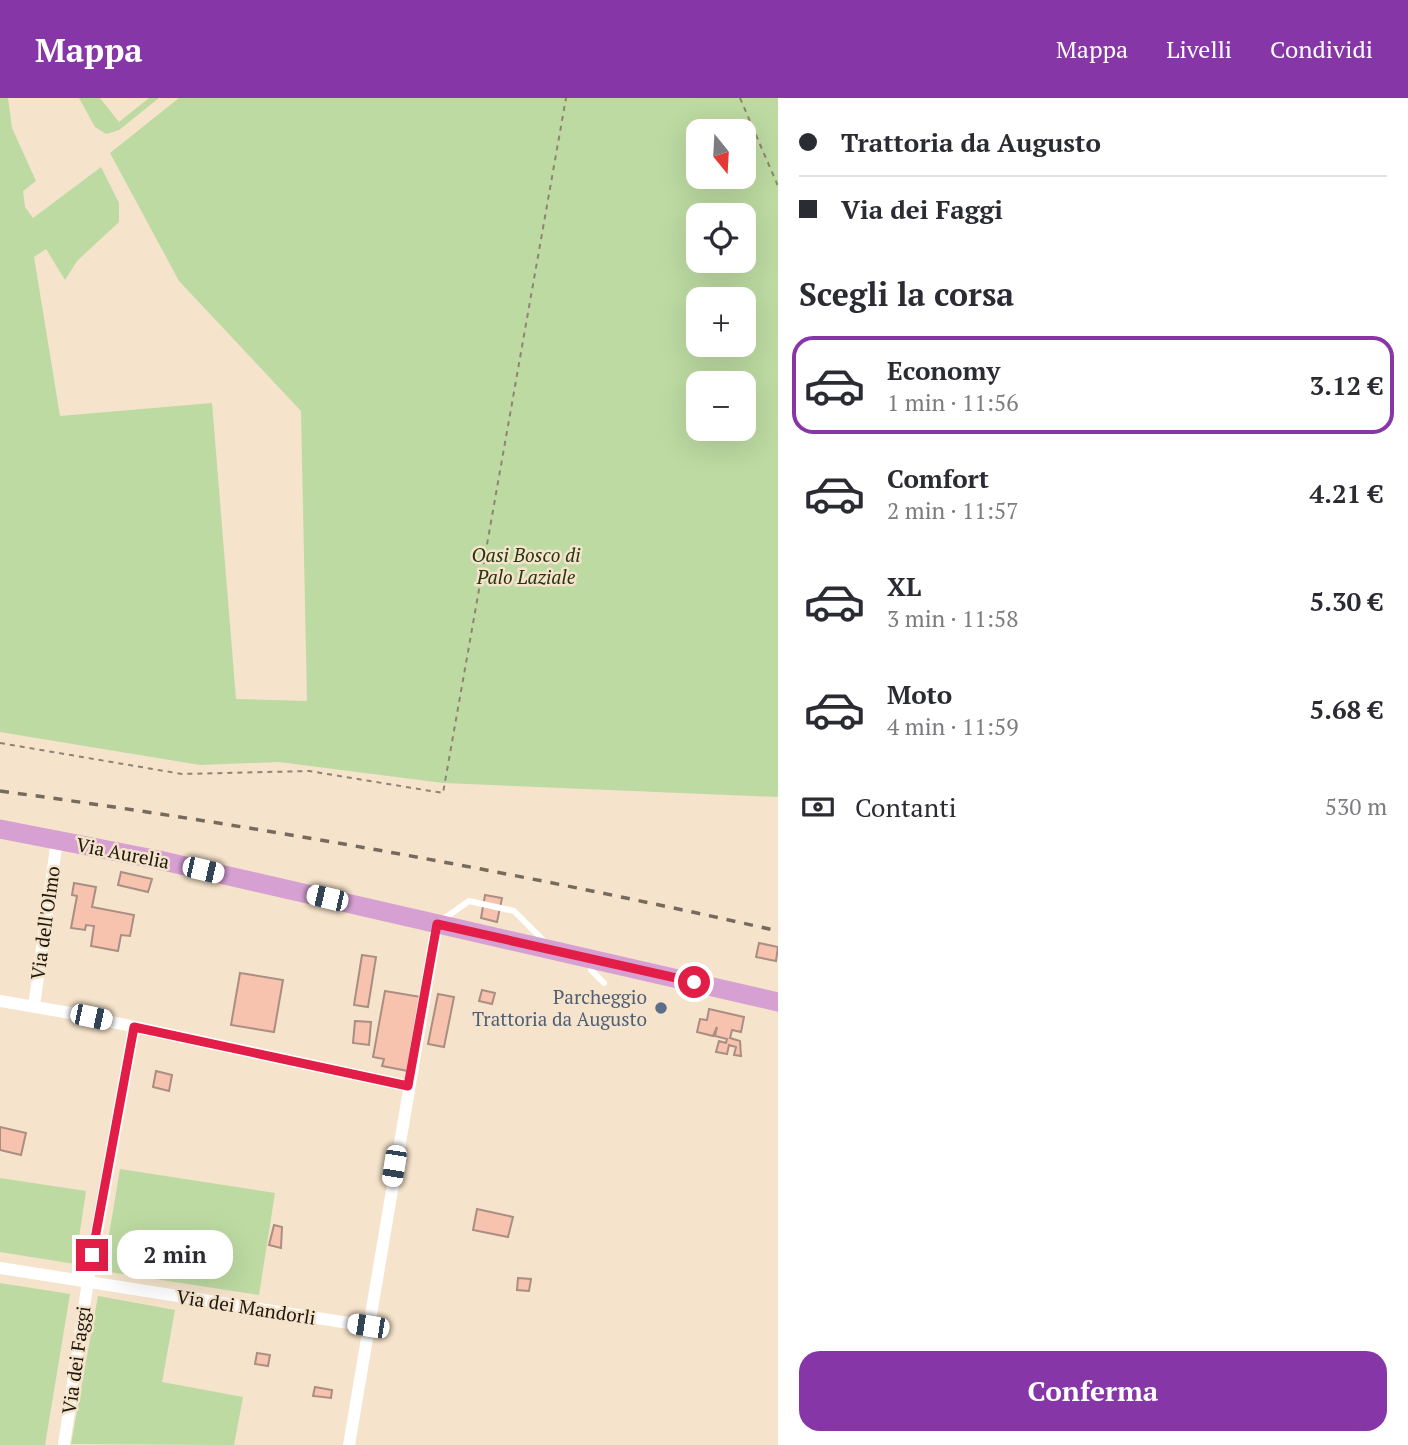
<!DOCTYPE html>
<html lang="it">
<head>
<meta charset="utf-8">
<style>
	:root { --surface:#fff; --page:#f7f7f7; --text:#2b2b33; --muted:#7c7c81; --line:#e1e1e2; --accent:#8636a7 }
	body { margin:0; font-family:"PT Serif",serif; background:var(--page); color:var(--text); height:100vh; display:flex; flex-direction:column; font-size:26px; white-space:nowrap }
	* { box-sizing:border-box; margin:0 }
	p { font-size:23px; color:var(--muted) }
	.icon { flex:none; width:38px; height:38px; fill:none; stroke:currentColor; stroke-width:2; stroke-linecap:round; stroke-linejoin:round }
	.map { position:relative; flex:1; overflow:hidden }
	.drawer { display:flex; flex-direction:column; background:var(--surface); width:630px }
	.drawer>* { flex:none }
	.guide { display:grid; align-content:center; height:154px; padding:0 21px; background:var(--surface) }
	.needle { width:46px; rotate:162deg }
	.fabs { position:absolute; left:686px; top:21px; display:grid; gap:14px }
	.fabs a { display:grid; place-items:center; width:70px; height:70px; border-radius:14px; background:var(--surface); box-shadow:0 7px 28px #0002; font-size:35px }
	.end { position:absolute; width:32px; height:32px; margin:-16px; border:9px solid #e11d48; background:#fff; box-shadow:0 0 0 4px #fff }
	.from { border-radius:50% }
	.bubble { position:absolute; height:49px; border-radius:21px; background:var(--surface); box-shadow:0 7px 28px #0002; font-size:23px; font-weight:700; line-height:49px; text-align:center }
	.car { position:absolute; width:21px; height:42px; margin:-21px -10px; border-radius:9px; box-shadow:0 0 5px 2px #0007; background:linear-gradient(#fff 24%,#345 0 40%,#fff 0 76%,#345 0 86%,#fff 0) }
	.guide b { display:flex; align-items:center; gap:24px; height:66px; font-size:26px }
	.guide b+b { border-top:2px solid var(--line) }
	.guide i { width:18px; height:18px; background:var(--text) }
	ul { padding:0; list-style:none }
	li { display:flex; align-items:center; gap:21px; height:98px; margin:0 14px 10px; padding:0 7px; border:4px solid transparent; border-radius:21px }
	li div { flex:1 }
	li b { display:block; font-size:26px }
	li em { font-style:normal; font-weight:700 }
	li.selected { border-color:var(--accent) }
	li>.icon { width:63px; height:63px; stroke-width:1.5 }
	h2 { padding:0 21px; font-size:32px; line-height:84px }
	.pay { display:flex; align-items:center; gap:18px; height:77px; padding:0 21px; font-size:26px }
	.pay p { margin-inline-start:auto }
	.button { display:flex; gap:14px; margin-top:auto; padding:14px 21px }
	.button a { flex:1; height:80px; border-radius:21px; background:var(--accent); color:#fff; font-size:28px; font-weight:700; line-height:80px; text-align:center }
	header { display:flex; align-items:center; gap:42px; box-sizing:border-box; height:98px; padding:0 35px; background:var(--accent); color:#fff }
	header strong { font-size:33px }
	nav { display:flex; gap:38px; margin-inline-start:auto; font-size:24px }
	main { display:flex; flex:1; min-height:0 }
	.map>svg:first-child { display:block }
	.green { fill:#bddaa2; fill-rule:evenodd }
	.building { fill:#f7c3af; stroke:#aa8e83; stroke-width:2 }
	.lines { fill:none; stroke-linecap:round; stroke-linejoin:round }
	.path { stroke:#8f8372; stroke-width:2; stroke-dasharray:5 5; stroke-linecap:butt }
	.lane { stroke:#fff; stroke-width:6 }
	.street { stroke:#fff; stroke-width:12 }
	.primary { stroke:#d6a0d3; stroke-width:19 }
	.rail { stroke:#756a5b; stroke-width:3.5; stroke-dasharray:9 9; stroke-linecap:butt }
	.route { stroke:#e11d48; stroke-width:9 }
	.service-dot { fill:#5c6f8a; stroke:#f5e3cb; stroke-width:2.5 }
	.labels { text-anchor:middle; stroke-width:5; stroke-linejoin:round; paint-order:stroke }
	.park-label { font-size:19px; font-style:italic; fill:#25370f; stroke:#f5e3cb }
	.street-label { font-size:19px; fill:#1d170e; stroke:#f5e3cb }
	.service-label { font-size:19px; fill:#4e5e75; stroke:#f5e3cb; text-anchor:end }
</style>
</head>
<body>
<header>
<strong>Mappa</strong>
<nav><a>Mappa</a><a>Livelli</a><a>Condividi</a></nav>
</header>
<main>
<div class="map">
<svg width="778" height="1347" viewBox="0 0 778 1347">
	<rect width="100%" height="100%" fill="#f5e3cb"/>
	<g class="green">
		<path d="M0,0h8l4,30 24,53 -13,10 2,16 8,11 68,-51 18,36v19l-42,39 -12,19 -19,-31 -12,8 26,159 152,-13 24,296 71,2 -6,-290 -122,-130 -69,-128 69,-55h599v699l-335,-14 -164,-21 -79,3 -200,-33zM698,33h46v46h-46zM698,117h46v46h-46zM698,201h46v46h-46zM698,285h46v46h-46z"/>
		<polygon points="79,0 100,0 119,24 149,0 159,0 119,32 106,36 95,29"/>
		<polygon points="120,1071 275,1095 259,1197 103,1173"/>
		<polygon points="0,1080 86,1093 75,1166 0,1154"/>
		<polygon points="0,1185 70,1196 45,1347 0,1347"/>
		<polygon points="98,1198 175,1212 162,1284 243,1299 234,1347 71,1346"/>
	</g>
	<g class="building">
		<polygon points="121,774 152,781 148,794 118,787"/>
		<polygon points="74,785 96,789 92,809 134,817 130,838 121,837 118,853 91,848 94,828 86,827 85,832 71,830 77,798 72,797"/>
		<polygon points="485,797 502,800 497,824 481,820"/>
		<polygon points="759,845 778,849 776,863 756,859"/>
		<polygon points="362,857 376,859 368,909 354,907"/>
		<polygon points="240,875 283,882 274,934 231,927"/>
		<polygon points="482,892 495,895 492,906 479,903"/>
		<polygon points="385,893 421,899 408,973 382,968 384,961 373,959"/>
		<polygon points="438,896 454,899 444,949 428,946"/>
		<polygon points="709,911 744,919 741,934 732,932 730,940 740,943 741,958 734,957 736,949 729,947 727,956 716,954 719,943 726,945 727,941 715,938 717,929 713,938 697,934 700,921 707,922"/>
		<polygon points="355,923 371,924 369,947 353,945"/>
		<polygon points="156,973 172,977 169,993 153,989"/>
		<polygon points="0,1029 26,1035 21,1057 0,1052"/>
		<polygon points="477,1111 513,1119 508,1139 473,1132"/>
		<polygon points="274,1127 282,1129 281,1150 269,1147"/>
		<polygon points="518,1180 531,1181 529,1193 517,1192"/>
		<polygon points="257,1255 270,1257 268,1268 255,1266"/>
		<polygon points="315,1289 332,1292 331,1300 313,1298"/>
	</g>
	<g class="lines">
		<g class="path">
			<polyline points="740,0 778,88"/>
			<polyline points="0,645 182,676 309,673 443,695 566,0"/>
		</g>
		<g class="lane">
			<polyline points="442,822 469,803 514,813 547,846"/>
			<polyline points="592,863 591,872 604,885"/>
		</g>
		<g class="street">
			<polyline points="0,903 70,915 408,988"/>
			<polyline points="34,908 57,742"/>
			<polyline points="0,1170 368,1228"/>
			<polyline points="64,1347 88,1183 134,929"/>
			<polyline points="349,1347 437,826"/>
		</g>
		<polyline class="primary" points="0,731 159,762 778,904"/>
		<path class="rail" d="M0,693c261,35 522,82 778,140"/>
	</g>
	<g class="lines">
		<polyline class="route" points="92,1157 134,929 408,988 437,826 694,884"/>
	</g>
	<circle class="service-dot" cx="661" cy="910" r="7"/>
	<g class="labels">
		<g class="park-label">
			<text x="526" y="464">Oasi Bosco di<tspan x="526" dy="22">Palo Laziale</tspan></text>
		</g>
		<g class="street-label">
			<text transform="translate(123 755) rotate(11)" y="7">Via Aurelia</text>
			<text transform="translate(45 825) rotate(-82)" y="7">Via dell'Olmo</text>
			<text transform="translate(246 1209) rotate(9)" y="7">Via dei Mandorli</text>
			<text transform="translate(76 1262) rotate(-82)" y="7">Via dei Faggi</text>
		</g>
		<g class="service-label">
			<text x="647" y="906">Parcheggio<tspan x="647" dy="22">Trattoria da Augusto</tspan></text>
		</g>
	</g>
</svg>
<div class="fabs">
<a><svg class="needle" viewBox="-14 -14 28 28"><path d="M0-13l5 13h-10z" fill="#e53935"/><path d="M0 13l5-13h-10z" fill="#7c7c81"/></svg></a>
<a><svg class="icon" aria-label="locate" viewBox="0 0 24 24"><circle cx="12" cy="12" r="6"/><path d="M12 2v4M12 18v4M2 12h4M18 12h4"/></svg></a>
<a>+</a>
<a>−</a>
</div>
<i class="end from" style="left:694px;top:884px"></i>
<i class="end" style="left:92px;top:1157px"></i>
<div class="bubble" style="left:117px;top:1132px;width:116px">2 min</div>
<i class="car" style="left:203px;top:772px;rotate:103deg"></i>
<i class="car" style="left:327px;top:800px;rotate:283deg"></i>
<i class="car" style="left:91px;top:919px;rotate:102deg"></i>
<i class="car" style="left:394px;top:1068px;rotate:189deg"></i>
<i class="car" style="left:368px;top:1228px;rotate:279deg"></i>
</div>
<section class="drawer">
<div class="guide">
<b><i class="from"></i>Trattoria da Augusto</b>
<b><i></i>Via dei Faggi</b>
</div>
<h2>Scegli la corsa</h2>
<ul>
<li class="selected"><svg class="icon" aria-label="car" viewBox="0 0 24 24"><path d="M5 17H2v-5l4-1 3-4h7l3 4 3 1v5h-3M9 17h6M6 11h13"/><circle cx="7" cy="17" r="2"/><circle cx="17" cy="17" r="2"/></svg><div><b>Economy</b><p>1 min · 11:56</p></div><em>3.12 €</em></li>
<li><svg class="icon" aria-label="car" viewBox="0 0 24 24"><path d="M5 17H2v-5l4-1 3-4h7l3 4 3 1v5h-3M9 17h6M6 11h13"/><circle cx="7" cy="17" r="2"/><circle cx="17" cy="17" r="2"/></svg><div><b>Comfort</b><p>2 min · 11:57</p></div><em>4.21 €</em></li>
<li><svg class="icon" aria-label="car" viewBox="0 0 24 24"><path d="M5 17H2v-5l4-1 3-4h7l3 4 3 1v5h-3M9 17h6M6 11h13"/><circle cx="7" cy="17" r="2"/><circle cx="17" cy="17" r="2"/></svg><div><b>XL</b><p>3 min · 11:58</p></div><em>5.30 €</em></li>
<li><svg class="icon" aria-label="car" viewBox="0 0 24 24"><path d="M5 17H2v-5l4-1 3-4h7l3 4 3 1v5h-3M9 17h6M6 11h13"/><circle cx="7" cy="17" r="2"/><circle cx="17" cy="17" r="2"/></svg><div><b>Moto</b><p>4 min · 11:59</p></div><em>5.68 €</em></li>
</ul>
<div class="pay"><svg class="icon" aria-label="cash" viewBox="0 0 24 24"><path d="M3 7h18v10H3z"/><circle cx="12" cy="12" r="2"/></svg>Contanti<p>530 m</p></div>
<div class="button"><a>Conferma</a></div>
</section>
</main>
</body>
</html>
